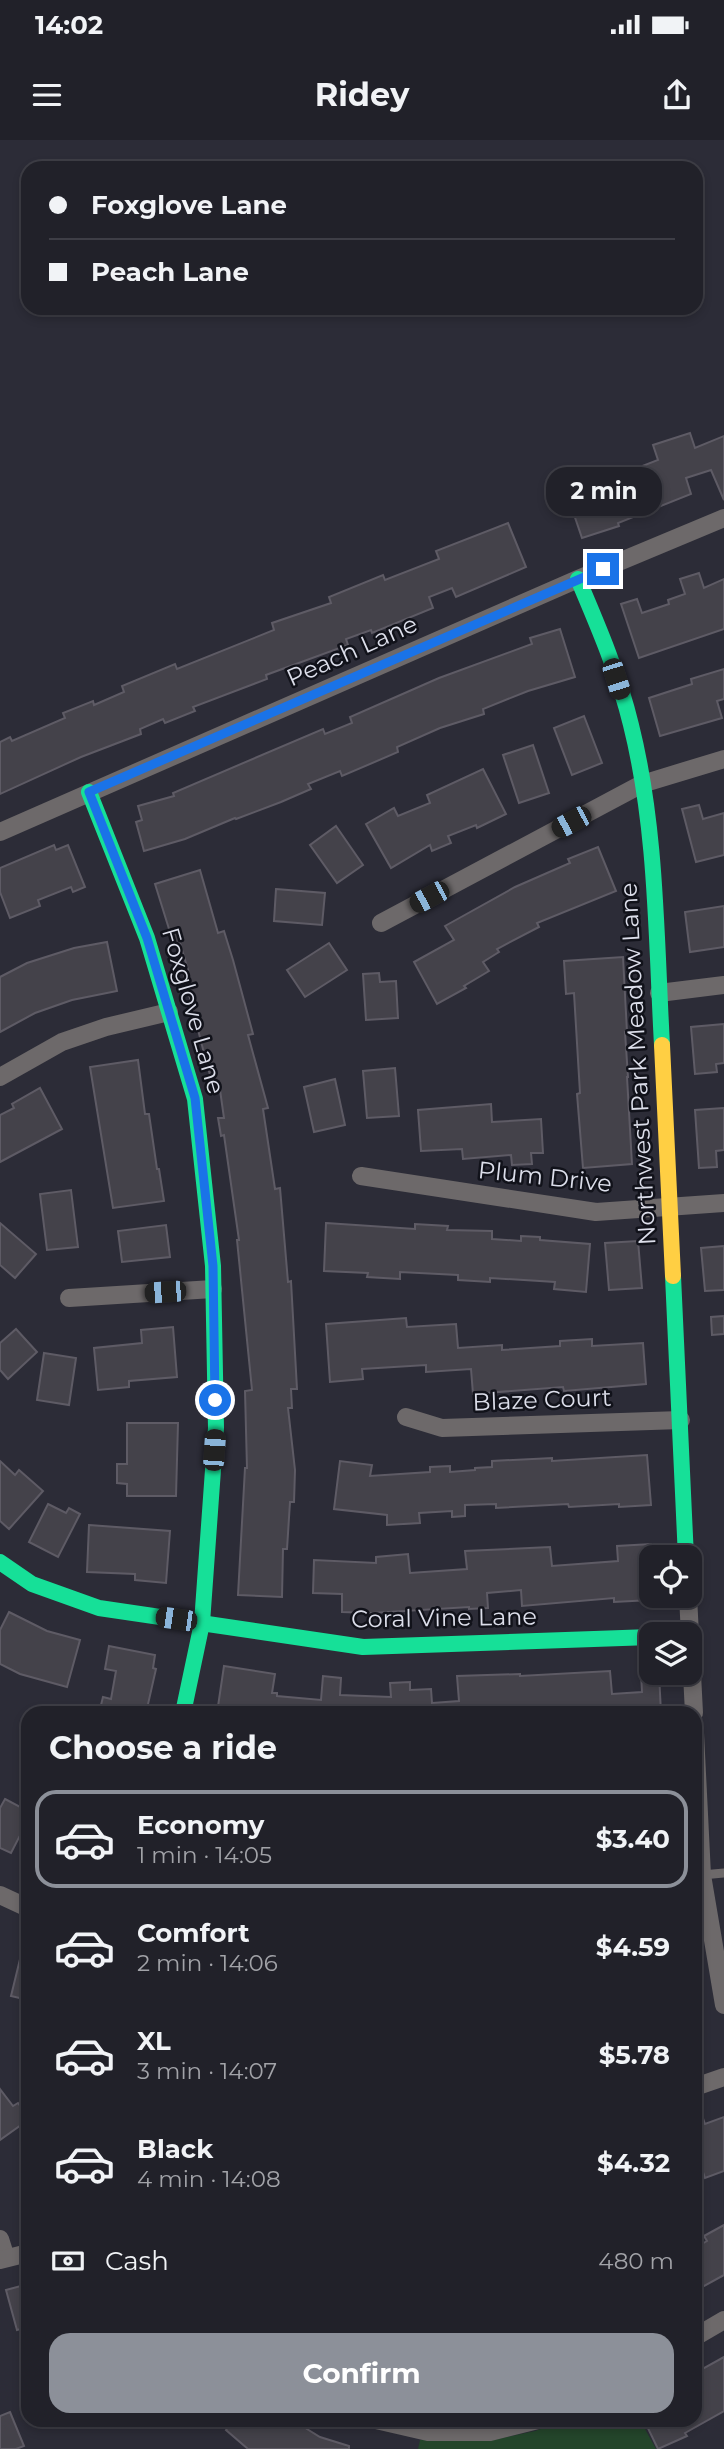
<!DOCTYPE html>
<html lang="en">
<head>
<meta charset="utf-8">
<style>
	:root { --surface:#212129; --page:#292931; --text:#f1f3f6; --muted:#a2a3a8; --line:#3e3e46; --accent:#8c9099 }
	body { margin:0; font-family:Montserrat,sans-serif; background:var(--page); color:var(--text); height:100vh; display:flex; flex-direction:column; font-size:26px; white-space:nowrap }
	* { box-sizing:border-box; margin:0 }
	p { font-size:23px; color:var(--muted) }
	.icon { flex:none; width:38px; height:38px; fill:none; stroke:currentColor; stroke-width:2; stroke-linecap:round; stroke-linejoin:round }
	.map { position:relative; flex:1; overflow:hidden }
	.sheet { position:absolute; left:21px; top:1566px; width:681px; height:721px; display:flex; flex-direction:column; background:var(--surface); border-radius:21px; box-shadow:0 4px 10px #0003,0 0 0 2px var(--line) }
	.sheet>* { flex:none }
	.guide { position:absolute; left:21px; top:21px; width:682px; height:154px; border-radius:21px; box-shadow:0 4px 10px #0003,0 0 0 2px var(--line); display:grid; align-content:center; height:154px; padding:0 28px; background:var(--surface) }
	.fabs { position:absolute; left:639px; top:1405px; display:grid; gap:14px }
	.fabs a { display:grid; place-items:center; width:63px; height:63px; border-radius:14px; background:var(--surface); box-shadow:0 4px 10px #0003,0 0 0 2px var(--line); font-size:35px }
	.end { position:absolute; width:32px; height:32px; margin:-16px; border:9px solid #1a73e8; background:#fff; box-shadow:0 0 0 4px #fff }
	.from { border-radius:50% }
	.bubble { position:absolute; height:49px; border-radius:21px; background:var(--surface); box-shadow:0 4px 10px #0003,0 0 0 2px var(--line); font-size:23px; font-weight:700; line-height:49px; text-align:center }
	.car { position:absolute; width:21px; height:42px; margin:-21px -10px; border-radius:9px; box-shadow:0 0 5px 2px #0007; background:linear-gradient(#222 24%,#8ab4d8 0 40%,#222 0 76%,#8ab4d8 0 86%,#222 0) }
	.guide b { display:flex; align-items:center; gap:24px; height:66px; font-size:26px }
	.guide b+b { border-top:2px solid var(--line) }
	.guide i { width:18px; height:18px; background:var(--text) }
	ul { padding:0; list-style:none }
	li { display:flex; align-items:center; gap:21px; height:98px; margin:0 14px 10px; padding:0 14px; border:4px solid transparent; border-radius:21px }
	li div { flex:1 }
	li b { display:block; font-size:26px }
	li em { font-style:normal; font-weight:700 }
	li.current { border-color:var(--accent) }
	li>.icon { width:63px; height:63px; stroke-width:1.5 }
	h2 { padding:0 28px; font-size:32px; line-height:84px }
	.pay { display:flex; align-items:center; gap:18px; height:77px; padding:0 28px; font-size:26px }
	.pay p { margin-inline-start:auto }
	.cta { display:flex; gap:14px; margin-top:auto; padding:14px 28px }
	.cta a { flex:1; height:80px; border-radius:21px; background:var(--accent); color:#fff; font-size:28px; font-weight:700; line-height:80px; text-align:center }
	.status { display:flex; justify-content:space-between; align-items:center; height:49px; padding:0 35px; background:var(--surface); direction:ltr }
	.status svg { height:19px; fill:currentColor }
	header { display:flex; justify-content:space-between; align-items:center; height:91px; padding:0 28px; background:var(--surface); font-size:32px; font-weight:700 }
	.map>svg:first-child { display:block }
	.green { fill:#24462b }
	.building { fill:#44424a; stroke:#5e5b65; stroke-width:2 }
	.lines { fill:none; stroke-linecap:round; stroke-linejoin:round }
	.lane { stroke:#6d696a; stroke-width:9 }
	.street { stroke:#6d696a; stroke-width:18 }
	.fast { stroke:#16e098; stroke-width:16 }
	.slow { stroke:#ffcf43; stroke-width:16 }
	.route { stroke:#1a73e8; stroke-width:9 }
	.labels { text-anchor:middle; stroke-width:5; stroke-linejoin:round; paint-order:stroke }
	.street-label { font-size:24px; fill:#dcdeea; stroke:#11121a }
</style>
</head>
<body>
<div class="status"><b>14:02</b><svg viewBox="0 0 49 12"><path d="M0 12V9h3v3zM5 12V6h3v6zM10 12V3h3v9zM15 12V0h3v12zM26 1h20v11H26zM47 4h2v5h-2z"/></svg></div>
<header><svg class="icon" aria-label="menu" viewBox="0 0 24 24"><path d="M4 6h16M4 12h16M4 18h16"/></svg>Ridey<svg class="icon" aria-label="share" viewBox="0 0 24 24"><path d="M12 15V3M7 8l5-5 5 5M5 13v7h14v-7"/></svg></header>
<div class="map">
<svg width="724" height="2309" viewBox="0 0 724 2309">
	<rect width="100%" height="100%" fill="#2c2c37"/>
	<polygon class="green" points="565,2280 640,2280 656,2309 418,2309 420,2300 488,2301 535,2291"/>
	<g class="building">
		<polygon points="690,293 695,308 724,296 724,360 711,330 686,338 691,354 618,383 619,386 582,398 568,357 616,342 614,337 658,320 653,305"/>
		<polygon points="508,383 526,427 456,457 452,448 429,457 433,468 372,493 371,490 346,499 348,505 266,535 267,539 193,567 195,571 165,583 163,579 140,589 141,594 81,617 0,654 0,602 10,597 12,601 65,578 63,573 93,561 94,565 124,552 122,546 175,524 177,529 274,490 272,483 331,463 329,457 383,435 385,440 439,419 436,411"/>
		<polygon points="699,433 704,448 724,439 724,489 639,518 621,464 637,459 642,473 669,464 668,460 685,454 680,439"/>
		<polygon points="560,489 575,537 528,551 483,569 484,574 440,588 397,607 398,612 342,636 340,631 308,644 311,649 281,662 236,679 235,678 185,699 144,711 136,682 142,680 138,666 174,656 173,653 323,589 325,594 352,583 350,577 439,538 532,504 530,498"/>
		<polygon points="724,529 724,559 717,561 722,578 660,596 649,558 692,544 691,539"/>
		<polygon points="584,576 602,623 572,635 554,588"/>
		<polygon points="533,605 549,653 519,663 503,615"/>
		<polygon points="483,629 506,674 477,688 476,685 448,696 451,703 432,711 430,705 391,728 366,684 394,668 398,676 430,663 427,655"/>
		<polygon points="699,665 703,679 724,673 724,715 696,722 682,669"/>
		<polygon points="336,686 363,725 337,743 310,705"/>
		<polygon points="54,705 56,710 68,705 85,747 73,752 71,747 38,760 40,766 10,778 0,752 0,728"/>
		<polygon points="598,707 616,751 537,783 539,787 497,809 499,812 483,822 489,831 464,846 466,848 437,864 414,822 454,800 445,786 515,747 570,723 568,719"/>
		<polygon points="200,730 218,793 224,791 233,820 253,894 248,895 268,968 263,969 275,1049 280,1048 288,1142 291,1141 297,1249 291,1249 292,1268 288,1268 295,1330 294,1362 290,1362 287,1409 283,1409 282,1457 238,1455 245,1328 247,1328 245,1251 252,1250 237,1100 239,1100 224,995 221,996 218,978 224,978 220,950 215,952 206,921 183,831 188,830 180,803 174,805 155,744"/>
		<polygon points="276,749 325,753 322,785 274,781"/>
		<polygon points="724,766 724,807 690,812 685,772"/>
		<polygon points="107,802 117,851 72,860 35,873 0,892 0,837 27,823 74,808"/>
		<polygon points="329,803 347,830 305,857 287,830"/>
		<polygon points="623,817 627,892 625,892 628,937 627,937 632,1024 583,1028 577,954 580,953 574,853 566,854 564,821"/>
		<polygon points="379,833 380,842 396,841 398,878 366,880 363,834"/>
		<polygon points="724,884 724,923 716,924 717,932 695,934 691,887"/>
		<polygon points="138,920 145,974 149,974 157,1029 159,1029 164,1061 113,1068 90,927"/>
		<polygon points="395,928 399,976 367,978 363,931"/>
		<polygon points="335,939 345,985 314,992 304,947"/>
		<polygon points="40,948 62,989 0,1022 0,975 14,968 12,964"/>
		<polygon points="491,964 492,982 541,979 543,1013 531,1013 532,1024 512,1025 511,1015 463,1019 462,1009 421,1011 418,970"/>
		<polygon points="724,968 724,1010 716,1011 717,1027 699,1028 695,970"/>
		<polygon points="71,1050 78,1107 47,1110 40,1054"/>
		<polygon points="0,1083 36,1114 15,1138 0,1125"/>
		<polygon points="326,1083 415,1089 415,1084 448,1086 447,1090 492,1091 492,1099 521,1101 521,1096 540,1097 540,1100 590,1104 586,1152 554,1149 555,1142 490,1138 490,1142 458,1140 458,1135 400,1132 400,1139 367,1137 368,1133 324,1131"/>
		<polygon points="166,1085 170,1117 122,1122 118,1091"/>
		<polygon points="638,1101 642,1148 609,1150 605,1103"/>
		<polygon points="724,1106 724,1150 705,1151 701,1108"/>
		<polygon points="724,1176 724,1194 712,1195 711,1177"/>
		<polygon points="406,1178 407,1187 456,1184 458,1208 502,1205 502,1210 560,1206 560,1201 592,1199 592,1206 643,1203 646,1244 564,1251 563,1247 473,1254 471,1229 426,1232 426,1225 362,1229 363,1239 330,1242 326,1184"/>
		<polygon points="173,1187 177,1237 129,1241 129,1247 98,1250 94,1208 142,1203 141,1190"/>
		<polygon points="16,1189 37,1212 8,1239 0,1230 0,1203"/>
		<polygon points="44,1213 76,1218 69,1265 37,1260"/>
		<polygon points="127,1283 178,1283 176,1356 127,1356 127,1344 117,1343 117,1324 127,1324"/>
		<polygon points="647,1315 651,1365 619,1367 619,1364 569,1367 568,1364 496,1368 496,1364 465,1365 465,1376 452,1377 452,1371 419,1373 420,1383 387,1385 387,1375 334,1369 340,1321 372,1325 370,1336 430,1332 430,1327 450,1326 450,1332 475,1330 475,1328 492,1327 492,1321 552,1318 552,1321"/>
		<polygon points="0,1321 15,1335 19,1330 43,1351 9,1389 0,1381"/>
		<polygon points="48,1364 66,1373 69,1368 80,1374 58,1417 29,1402"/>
		<polygon points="89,1385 170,1391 166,1443 135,1440 135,1434 87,1432"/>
		<polygon points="651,1404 651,1460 614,1462 614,1458 522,1466 521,1450 487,1453 488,1468 469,1469 469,1467 372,1473 342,1472 342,1454 313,1453 314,1420 376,1423 376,1417 408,1414 410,1433 467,1429 465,1411 550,1407 552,1426 618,1421 617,1406"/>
		<polygon points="9,1472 47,1491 80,1500 67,1547 20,1534 0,1524 0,1490"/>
		<polygon points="109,1506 155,1515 153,1528 156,1529 146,1573 99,1573 103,1557 111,1559 116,1531 105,1529"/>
		<polygon points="224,1526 275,1534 272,1553 277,1553 277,1556 321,1560 323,1536 341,1538 340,1555 391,1557 390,1543 410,1542 410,1550 431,1549 432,1563 459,1561 457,1536 520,1534 520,1536 610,1531 612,1554 642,1552 641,1533 659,1533 661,1573 217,1573"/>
		<polygon points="5,1659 28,1671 28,1680 11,1713 0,1708 0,1668"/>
		<polygon points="23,1807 28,1808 28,1860 11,1856"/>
		<polygon points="0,1949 13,1966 18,1963 28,1977 28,1980 0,2000"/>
		<polygon points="697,1961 705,1984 724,1977 724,2031 705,2038 695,2008 695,1962"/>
		<polygon points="724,2085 724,2135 695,2151 695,2108 707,2101 704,2096"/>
		<polygon points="28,2144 28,2187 17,2190 6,2150"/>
		<polygon points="724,2217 724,2271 685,2293 687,2296 658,2309 644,2280 695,2280 695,2233"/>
		<polygon points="10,2272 24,2306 16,2309 0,2309 0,2276"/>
		<polygon points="234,2280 302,2280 310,2285 307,2289 320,2297 349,2306 349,2309 248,2309 226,2290"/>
	</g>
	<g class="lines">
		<polyline class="lane" points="702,1735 724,1733"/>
		<g class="street">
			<polyline points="0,692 578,439 724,378"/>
			<polyline points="381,783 642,644 724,619"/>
			<polyline points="659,853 724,845"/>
			<polyline points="0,937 62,902 106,887 169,872"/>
			<polyline points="361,1036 596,1072 724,1063"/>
			<polyline points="69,1158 213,1149"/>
			<polyline points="406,1277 442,1288 681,1280"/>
			<polyline points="688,1456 694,1573"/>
			<polyline points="695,1593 702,1735 724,1865"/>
			<polyline points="0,1755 28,1768"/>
			<polyline points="695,1947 724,1937"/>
			<polyline points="0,2099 6,2118"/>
			<polyline points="0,2120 28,2113"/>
			<polyline points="695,2197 724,2180"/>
			<polyline points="376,2280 428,2292 490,2292 538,2280"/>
		</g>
		<g class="fast">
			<path d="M578,439c20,47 41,96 53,146 26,104 25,213 31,320"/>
			<polyline points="89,652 147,798 195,959 213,1126 216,1288 202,1483 183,1573"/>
			<polyline points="673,1136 686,1418"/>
			<polyline points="0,1422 32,1444 99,1468 363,1507 651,1497"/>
		</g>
		<polyline class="slow" points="662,905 673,1136"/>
	</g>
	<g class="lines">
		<polyline class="route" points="215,1260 213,1126 195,958 147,798 89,652 603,429"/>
	</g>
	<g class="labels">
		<g class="street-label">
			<text transform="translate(352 511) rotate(-24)" y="8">Peach Lane</text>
			<text transform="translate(193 871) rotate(74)" y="8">Foxglove Lane</text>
			<text transform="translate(638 924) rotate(-93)" y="8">Northwest Park Meadow Lane</text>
			<text transform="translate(545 1037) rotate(6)" y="8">Plum Drive</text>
			<text transform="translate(542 1260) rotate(-2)" y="8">Blaze Court</text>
			<text transform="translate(444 1478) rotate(-1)" y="8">Coral Vine Lane</text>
		</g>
	</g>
</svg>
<div class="fabs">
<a><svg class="icon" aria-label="locate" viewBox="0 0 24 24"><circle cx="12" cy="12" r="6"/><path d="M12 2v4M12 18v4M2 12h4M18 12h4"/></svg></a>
<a><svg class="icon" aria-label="layers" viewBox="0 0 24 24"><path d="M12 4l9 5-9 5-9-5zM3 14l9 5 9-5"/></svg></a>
</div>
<i class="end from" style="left:215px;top:1260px"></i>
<i class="end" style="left:603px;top:429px"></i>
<div class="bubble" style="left:546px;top:327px;width:116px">2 min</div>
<i class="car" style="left:616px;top:539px;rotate:162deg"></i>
<i class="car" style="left:571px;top:682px;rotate:242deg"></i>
<i class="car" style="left:429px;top:757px;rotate:242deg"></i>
<i class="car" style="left:165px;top:1152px;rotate:266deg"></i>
<i class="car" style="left:214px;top:1310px;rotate:4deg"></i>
<i class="car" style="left:176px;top:1479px;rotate:278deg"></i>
<div class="guide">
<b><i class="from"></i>Foxglove Lane</b>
<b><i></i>Peach Lane</b>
</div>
<section class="sheet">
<h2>Choose a ride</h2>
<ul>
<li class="current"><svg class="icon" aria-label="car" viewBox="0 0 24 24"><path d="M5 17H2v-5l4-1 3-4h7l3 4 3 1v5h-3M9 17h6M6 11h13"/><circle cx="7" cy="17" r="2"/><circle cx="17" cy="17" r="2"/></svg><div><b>Economy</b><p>1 min · 14:05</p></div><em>$3.40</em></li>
<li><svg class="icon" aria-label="car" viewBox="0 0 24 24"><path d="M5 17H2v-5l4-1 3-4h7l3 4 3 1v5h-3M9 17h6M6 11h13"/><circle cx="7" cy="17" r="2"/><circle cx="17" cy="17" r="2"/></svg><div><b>Comfort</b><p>2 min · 14:06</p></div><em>$4.59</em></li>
<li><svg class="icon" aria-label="car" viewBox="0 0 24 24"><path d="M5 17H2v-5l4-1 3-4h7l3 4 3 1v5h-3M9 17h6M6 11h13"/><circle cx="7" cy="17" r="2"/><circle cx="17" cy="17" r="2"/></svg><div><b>XL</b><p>3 min · 14:07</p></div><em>$5.78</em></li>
<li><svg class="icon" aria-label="car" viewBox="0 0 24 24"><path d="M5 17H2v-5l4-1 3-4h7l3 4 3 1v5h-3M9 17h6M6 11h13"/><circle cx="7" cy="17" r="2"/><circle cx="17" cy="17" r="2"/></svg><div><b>Black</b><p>4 min · 14:08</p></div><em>$4.32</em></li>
</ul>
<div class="pay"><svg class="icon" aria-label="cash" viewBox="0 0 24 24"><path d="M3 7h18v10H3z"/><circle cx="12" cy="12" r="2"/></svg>Cash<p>480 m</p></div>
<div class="cta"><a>Confirm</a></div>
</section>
</div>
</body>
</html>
